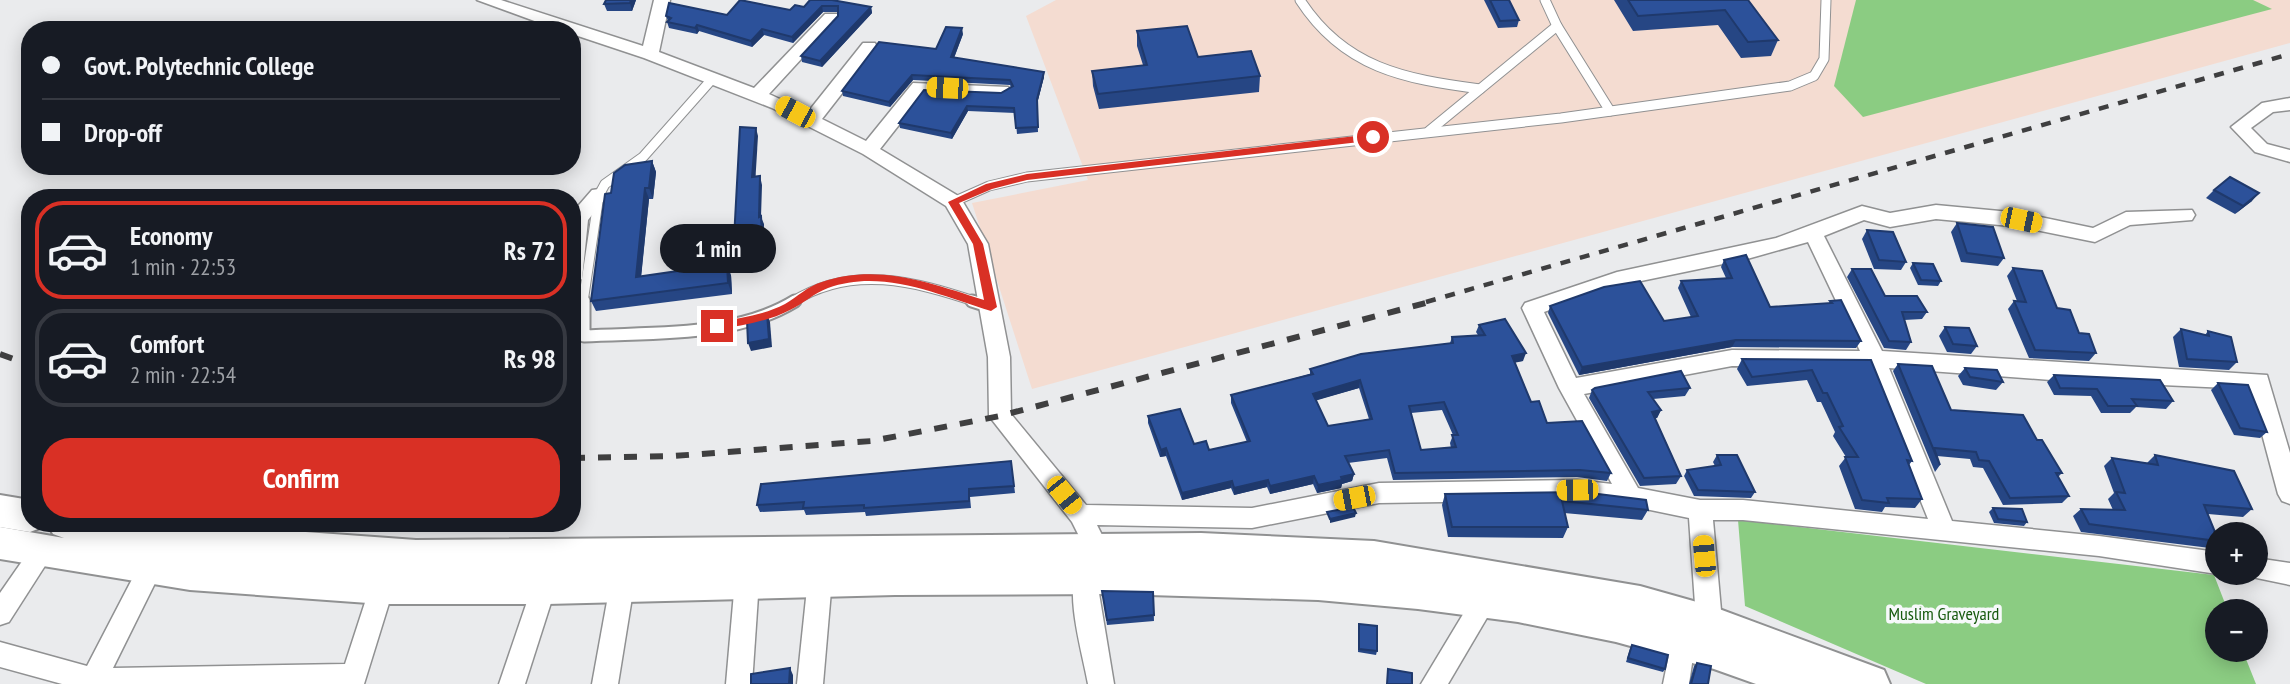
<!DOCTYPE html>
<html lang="en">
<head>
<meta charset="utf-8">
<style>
	:root { --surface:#171b24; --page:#242831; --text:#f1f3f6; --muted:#9ea1a6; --line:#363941; --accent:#d93025 }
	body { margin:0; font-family:"PT Sans Narrow",sans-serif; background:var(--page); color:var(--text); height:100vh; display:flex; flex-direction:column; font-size:26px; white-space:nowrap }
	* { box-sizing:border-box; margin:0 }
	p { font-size:23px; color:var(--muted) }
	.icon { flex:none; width:38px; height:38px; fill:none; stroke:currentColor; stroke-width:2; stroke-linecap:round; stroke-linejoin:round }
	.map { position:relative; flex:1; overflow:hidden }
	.drawer { position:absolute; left:21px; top:189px; width:560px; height:343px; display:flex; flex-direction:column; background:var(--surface); border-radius:28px; box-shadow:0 4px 18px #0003 }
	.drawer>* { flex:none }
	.banner { position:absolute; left:21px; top:21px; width:560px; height:154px; border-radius:28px; box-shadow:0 4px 18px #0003; display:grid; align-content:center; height:154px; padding:0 21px; background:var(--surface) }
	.tools { position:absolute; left:2205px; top:522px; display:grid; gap:14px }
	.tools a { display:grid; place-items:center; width:63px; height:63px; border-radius:50%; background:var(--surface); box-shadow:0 4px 18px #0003; font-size:35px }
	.end { position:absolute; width:32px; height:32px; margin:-16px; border:9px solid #d93025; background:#fff; box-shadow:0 0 0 4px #fff }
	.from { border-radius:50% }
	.bubble { position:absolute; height:49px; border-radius:24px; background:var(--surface); box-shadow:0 4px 18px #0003; font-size:23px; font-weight:700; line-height:49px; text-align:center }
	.car { position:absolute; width:21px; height:42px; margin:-21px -10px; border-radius:9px; box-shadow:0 0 5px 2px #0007; background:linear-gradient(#f5c518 24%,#345 0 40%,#f5c518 0 76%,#345 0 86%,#f5c518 0) }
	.banner b { display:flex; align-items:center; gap:24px; height:66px; font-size:26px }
	.banner b+b { border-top:2px solid var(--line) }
	.banner i { width:18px; height:18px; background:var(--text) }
	ul { padding:12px 0 0; list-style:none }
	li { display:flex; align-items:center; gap:21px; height:98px; margin:0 14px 10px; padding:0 7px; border:4px solid var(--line); border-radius:28px }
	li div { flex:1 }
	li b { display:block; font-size:26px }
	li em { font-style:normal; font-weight:700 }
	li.current { border-color:var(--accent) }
	li>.icon { width:63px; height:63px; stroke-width:1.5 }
	.button { display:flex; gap:14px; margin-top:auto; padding:14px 21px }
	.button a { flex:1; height:80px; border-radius:28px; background:var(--accent); color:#fff; font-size:28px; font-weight:700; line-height:80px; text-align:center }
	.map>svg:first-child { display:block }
	.education { fill:#f4dcd1 }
	.green { fill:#8bcc82 }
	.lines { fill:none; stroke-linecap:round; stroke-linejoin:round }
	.service-far1-casing { stroke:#909192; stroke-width:11 }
	.service-casing { stroke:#909192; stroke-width:15 }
	.minor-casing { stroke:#909192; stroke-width:3 }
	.trunk-casing { stroke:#909192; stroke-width:4 }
	.service-far1 { stroke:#fff; stroke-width:9 }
	.service { stroke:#fff; stroke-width:11 }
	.minor { fill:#fff; fill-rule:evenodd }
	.trunk { fill:#fff; fill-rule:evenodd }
	.rail-far1 { stroke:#3f3f40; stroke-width:4.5; stroke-dasharray:10 10; stroke-linecap:butt }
	.rail { stroke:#3f3f40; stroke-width:6; stroke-dasharray:13 13; stroke-linecap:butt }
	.wall { fill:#264684; fill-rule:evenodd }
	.shaded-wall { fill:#1f396c }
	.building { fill:#2c519a; stroke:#1f396c; stroke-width:2; fill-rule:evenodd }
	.route { fill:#d93025 }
	.labels { text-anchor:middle; stroke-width:7; stroke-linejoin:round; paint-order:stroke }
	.park-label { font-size:18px; fill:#175a0e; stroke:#f7f9fb }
</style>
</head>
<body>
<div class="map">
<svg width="2290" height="684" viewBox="0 0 2290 684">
	<rect width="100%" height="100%" fill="#eaebed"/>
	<polygon class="education" points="1056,0 2290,0 2290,43 1032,389 972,203 1088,180 1026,16"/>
	<g class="green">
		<polygon points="1856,0 2253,0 2272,9 1863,117 1834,86"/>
		<polygon points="1738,520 2214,575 2228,611 2217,611 2217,649 2242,649 2256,684 1926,684 1745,606"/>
	</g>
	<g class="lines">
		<defs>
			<g id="service-far1">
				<path d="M1300,0c44,68 104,79 180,89"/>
				<polyline points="1545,0 1557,26 1610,111"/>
				<polyline points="1429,131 1557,26"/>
				<polyline points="953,202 989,186 1027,177 1561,118 1790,86 1814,76 1824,59 1826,0"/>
				<polyline points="583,302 599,195 605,184 643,157 713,78"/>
				<path d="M792,302c60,-38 122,-21 185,0"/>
			</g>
			<g id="service">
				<path d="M584,301v35c68,-4 151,2 211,-35"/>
				<polyline points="972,301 991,307"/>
			</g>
			<g id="minor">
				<path d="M477,0h24l142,46 11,-46h16l-11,52 95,36 71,-74h12v6l-68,74 39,18 55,-69h12l2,4 -2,4 -53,68 44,22 47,-58 95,4 3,4 -9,5 -78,-3 -44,56 80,48 28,47 22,113 1,57 75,91 166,3 127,-25 198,-3 35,4 -53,-96 -37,-80 3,-5 92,-31 159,-34 86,-32 28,7 46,-8 85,8 72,15 33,-16 66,-2 3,5 -3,5 -62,5 -35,17 -74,-15 -85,-8 -46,8 -26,-7 -40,16 58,115 385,24 23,78v51l-8,-3 -4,-7 -28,-105 -199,-9 -162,-12 63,153 147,15 118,16v20h3l-3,2 -118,-18 -356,-36h-30l10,113 -4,8 -9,3 -9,-3 -4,-8 -8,-115 -58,-12 -54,-6 -198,3 -127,25 -155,-3 13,26 -4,7 -8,3 -8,-3 -18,-36 -83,-106 -1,-59 -20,-113 -22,-38 -83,-52 -91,-46 -128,-50 -72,-24v-4h-13zM1808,242l52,109 -128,-1 -156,28 -32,-66 73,-26 130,-27zM1732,366l135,1 61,152 -185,-19h-43l-62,-12 -54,-94z"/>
				<polygon points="2290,98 2290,110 2273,112 2251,128 2267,144 2290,150 2290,162 2255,152 2231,127 2262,103"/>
				<polygon points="599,189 608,195 588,220 582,279 572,286 572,213 592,190"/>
				<polygon points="42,541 50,544 54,551 50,558 9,622 0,625 0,593 34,544"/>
				<polygon points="150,558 159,562 162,569 113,668 345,664 370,587 373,579 382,576 391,579 394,587 364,684 62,684 0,667 0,642 87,666 141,562"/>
				<polygon points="2256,558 2290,563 2290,585 2247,576 2245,572 2256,572"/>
				<path d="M1086,566l9,3 19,115h-26c-5,-29 -23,-88 -11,-115z"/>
				<polygon points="820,568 829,571 832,579 823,684 797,684 808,579 811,571"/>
				<polygon points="747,570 756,573 759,581 752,684 726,684 735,581 738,573"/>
				<polygon points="622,574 631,577 634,585 618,684 592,684 610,585 613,577"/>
				<polygon points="544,576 553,579 556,587 525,684 499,684 532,587 535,579"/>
				<polygon points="1486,588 1495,591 1498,599 1448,684 1421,684 1477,591"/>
				<polygon points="1682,631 1691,635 1695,643 1689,684 1663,684 1673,635"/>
			</g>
			<g id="trunk">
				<polygon points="0,495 30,500 30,523 45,523 43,527 30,532 0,527"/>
				<polygon points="47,523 183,523 416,540 1201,533 1374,541 1640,586 1711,606 1884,670 1890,684 1756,684 1714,669 1616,642 1518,622 1418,609 1318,600 1116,594 895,595 547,604 382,604 190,590 0,559 0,527 64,538 53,534"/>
			</g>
		</defs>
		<use href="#service-far1" class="service-far1-casing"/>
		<use href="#service" class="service-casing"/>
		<use href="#minor" class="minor-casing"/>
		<use href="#trunk" class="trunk-casing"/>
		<use href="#service-far1" class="service-far1"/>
		<use href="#service" class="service"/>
		<use href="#minor" class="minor"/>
		<use href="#trunk" class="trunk"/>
		<polyline class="rail-far1" points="1426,302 2290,54"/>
		<g class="rail">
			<polyline points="0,354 30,365"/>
			<polyline points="572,458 674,456 872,441 1000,416 1433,301"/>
		</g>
	</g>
	<g class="wall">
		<polygon points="606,0 636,0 632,11 607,11 604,4"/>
		<polygon points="810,0 871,7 872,13 822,67 802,62 801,56 838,16 838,12 823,12 793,43 764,35 752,47 699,31 697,34 669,28 667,22 668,21 666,16 727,15 790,10 804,7"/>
		<polygon points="1484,0 1509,0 1519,20 1517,27 1498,28"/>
		<polygon points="1614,0 1748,0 1778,40 1771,56 1741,58 1718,25 1633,31"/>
		<polygon points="1137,31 1198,57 1260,76 1259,92 1099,109 1093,86 1092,71 1143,65 1137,46"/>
		<polygon points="963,34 954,58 1044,77 1037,104 1038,132 1017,134 1015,113 968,111 952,139 900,128 899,123 1001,93 1011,87 1010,85 913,80 890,107 843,96 842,91 936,49"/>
		<polygon points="652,161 656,172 653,199 649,199 641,276 731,275 732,294 596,311 591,301"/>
		<polygon points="2214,190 2252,201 2235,214 2206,198"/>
		<polygon points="1957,223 2004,258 1998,266 1961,262 1951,232"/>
		<polygon points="1867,230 1906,262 1901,270 1874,269 1862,239"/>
		<polygon points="1724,260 1770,307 1829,303 1830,301 1861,341 1856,348 1732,347 1579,375 1548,313 1550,306 1664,321 1691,317 1678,288 1681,281 1726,278 1721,267"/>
		<polygon points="1913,263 1941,281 1938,286 1918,285 1910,268"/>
		<polygon points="2013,268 2057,308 2096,353 2089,361 2029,358 2008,309 2014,301 2017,301 2007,276"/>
		<polygon points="1852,269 1885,296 1927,312 1922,319 1904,320 1911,342 1906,350 1884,348 1847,277"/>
		<path d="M1479,325l44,36 -9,1 17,40 16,21 64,50 -4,8 -30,-4 -184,3 -6,-22 -39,5 6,11 -2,7 -10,3 -1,4 -24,5 -4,-9 -43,10 -3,-7 -33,8 -3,-7 -49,12 -16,-44 -6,1 -12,-34v-7l46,28 15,6 38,-8 -16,-39v-8l79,-21v-5l140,-26 2,-6 26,-2 -2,-3zM1359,388l10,31 -41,7 -12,-26zM1442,410l11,25 -3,8 1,5 -30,2 -10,-37z"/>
		<polygon points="1945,327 1977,346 1971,354 1947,352 1939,336"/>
		<polygon points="2181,329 2205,335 2208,331 2237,362 2229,370 2179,367 2173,337"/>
		<polygon points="1742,359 1871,360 1912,461 1909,465 1922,499 1915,508 1885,507 1882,512 1855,509 1839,466 1846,457 1833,436 1835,432 1821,402 1817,402 1807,380 1747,386 1737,369"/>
		<polygon points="1898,364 1951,410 2037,440 2062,473 2058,477 2069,496 2062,503 2003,505 1983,468 1973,467 1970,459 1937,456 1940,465 1935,472 1893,371"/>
		<polygon points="1965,368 2003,382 1996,390 1963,385 1958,376"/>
		<polygon points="2054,375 2173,401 2166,409 2136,407 2130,413 2101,413 2091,396 2054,395 2047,382"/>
		<polygon points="2218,383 2267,432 2260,438 2234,435 2211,390"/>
		<polygon points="1690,388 1685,396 1653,399 1661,410 1657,418 1655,418 1681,476 1676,484 1640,486 1589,398 1592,390"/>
		<polygon points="1717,455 1755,492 1751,498 1694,496 1684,476 1687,470 1715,466 1713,462"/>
		<polygon points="2155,455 2252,509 2243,517 2208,514 2217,537 2217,542 2210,548 2081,532 2073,516 2081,509 2113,510 2108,499 2114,493 2104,466 2112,458 2147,463"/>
		<polygon points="1011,461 1015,493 970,497 971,508 866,516 865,512 806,515 804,510 760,512 757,505"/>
		<polygon points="1582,492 1648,510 1642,520 1564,513 1568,527 1563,538 1448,537 1442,505 1445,494"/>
		<polygon points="1993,508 2027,522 2024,526 1994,523 1989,512"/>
		<polygon points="1102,591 1153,592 1154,621 1107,625"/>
		<polygon points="1359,624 1377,651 1376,655 1358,652"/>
		<polygon points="1632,645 1665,669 1663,672 1626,662 1630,649"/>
		<polygon points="1697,663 1708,684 1689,684 1694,666"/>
	</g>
	<g class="shaded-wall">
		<polygon points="631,0 636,0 632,11 630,3"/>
		<polygon points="822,6 823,12 793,43 792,37"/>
		<polygon points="871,7 872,13 822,67 820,61"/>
		<polygon points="697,25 699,31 697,34 695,28"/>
		<polygon points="962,28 963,34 952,63 951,57"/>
		<polygon points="762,29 764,35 752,47 751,41"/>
		<polygon points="1044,72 1044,77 1037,104 1038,132 1037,99"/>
		<polygon points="912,75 913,80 890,107 889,102"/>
		<polygon points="967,106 968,111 952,139 951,133"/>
		<polygon points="756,128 758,136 755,186 752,177"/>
		<polygon points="652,161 656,172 653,199 649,188"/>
		<polygon points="760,176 762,185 761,217 764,224 764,243 737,247 734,239 759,217"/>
		<polygon points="645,188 649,199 640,288 636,277"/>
		<polygon points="2259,193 2252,201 2235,214 2243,206"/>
		<polygon points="727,264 731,275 732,294 728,283"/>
		<polygon points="767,314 770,322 772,347 751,351 748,343"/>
		<polygon points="1736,340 1732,347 1579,375 1582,367"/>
		<polygon points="1526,353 1523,361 1509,364 1512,356"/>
		<polygon points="1360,380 1359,388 1311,402 1313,394"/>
		<polygon points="1661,410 1657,418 1648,420 1652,412"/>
		<polygon points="1166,448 1166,456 1160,457 1161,450"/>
		<polygon points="1354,474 1352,481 1342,484 1341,488 1317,493 1318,485"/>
		<polygon points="1314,476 1313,484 1270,494 1270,486"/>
		<polygon points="1268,480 1267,487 1234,495 1234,488"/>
		<polygon points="1232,481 1231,488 1182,500 1182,493"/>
		<polygon points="1356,513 1355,517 1330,523 1330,519"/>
		<polygon points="790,668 793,675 793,684 789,684"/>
	</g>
	<g class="building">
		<polygon points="606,0 631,0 630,3 604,4"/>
		<polygon points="740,0 790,10 795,5 804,7 810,0 832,0 871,7 820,61 801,56 838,16 838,6 822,6 792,37 762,29 751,41 697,25 695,28 667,22 671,18 666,16 669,3 727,15"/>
		<polygon points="1490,0 1509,0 1519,20 1500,21"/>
		<polygon points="1628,0 1748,0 1778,40 1748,42 1725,10 1638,16"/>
		<polygon points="1187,26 1198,57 1251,51 1260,76 1098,94 1092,71 1147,65 1137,31"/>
		<polygon points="946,27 962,28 951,57 1044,72 1037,99 1038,127 1016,128 1014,108 967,106 951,133 899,123 924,90 1001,93 1013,86 1010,80 912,75 889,102 842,91 879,42 936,49"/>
		<polygon points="740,127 756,128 752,177 760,176 759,217 761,216 762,235 734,239"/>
		<polygon points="652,161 649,188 645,188 636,277 727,264 728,283 591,301 605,194 611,193 614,173 625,165"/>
		<polygon points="2230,177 2259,193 2243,206 2214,190"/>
		<polygon points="1957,223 1993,227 2004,258 1967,253"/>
		<polygon points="1867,230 1893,232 1906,262 1879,260"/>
		<polygon points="1746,255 1770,307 1832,303 1830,301 1841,300 1861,341 1736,340 1582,367 1550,306 1604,287 1640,281 1664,321 1698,316 1681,281 1732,278 1724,260"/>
		<polygon points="1913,263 1933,264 1941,281 1921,280"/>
		<polygon points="2013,268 2042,271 2057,308 2070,310 2079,333 2089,334 2096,353 2035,350 2014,301 2026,302"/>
		<polygon points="1852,269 1871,269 1885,296 1917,296 1927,312 1902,312 1911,342 1889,341"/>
		<polygon points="767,314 769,339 748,343 747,321"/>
		<path d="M1505,319l21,34 -14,3 19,46 8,-1 8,22 35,-2 29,52 -31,-3 -185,3 -6,-23 -44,6 9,18 -13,3 1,3 -24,5 -4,-9 -44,10 -2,-6 -34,8 -2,-7 -50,12 -16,-45 -5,2 -13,-34 32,-7 14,35 12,-3 3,9 41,-9 -19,-46 82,-21 -3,-5 51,-15 92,-11 -1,-6 33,-2 -6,-10zM1360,380l12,39 -44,7 -15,-32zM1444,402l14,33h-6l4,12 -35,3 -12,-44z"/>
		<polygon points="1945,327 1969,328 1977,346 1953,344"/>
		<polygon points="2181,329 2209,336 2208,331 2231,337 2237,362 2187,359"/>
		<polygon points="1742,359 1871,360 1912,461 1907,460 1922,499 1887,498 1889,503 1862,500 1845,457 1858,457 1839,427 1843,426 1827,393 1823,393 1812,370 1752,377"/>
		<polygon points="1898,364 1932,366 1951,410 2023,415 2037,440 2042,440 2062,473 2056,473 2069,496 2010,498 1989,461 1979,460 1976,452 1934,448 1940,465"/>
		<polygon points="1965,368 1997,370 2003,382 1970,377"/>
		<polygon points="1681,371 1690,388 1648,392 1661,410 1652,412 1681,476 1644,478 1592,390 1595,388"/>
		<polygon points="2054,375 2160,380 2173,401 2132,399 2137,406 2108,406 2097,389 2060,388"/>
		<polygon points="2218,383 2248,385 2267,432 2240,428"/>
		<polygon points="1717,455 1737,455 1755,492 1698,490 1687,470 1721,465"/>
		<polygon points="2155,455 2234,471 2252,509 2204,505 2217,537 2217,541 2089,524 2081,509 2125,510 2116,492 2125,493 2112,458 2158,465"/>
		<polygon points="1011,461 1014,486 969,489 969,501 864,508 864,505 803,508 804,502 757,505 761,484"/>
		<polygon points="1582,492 1646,500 1648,510 1562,501 1568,527 1452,527 1445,494"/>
		<polygon points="1353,507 1356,513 1330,519 1327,512"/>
		<polygon points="1993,508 2022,509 2027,522 1998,519"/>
		<polygon points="1102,591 1153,592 1154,615 1107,620"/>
		<polygon points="1359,624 1377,626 1377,651 1359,649"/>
		<polygon points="1632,645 1668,655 1665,669 1628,658"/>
		<polygon points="1697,663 1711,666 1708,684 1691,684"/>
		<polygon points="790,668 789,684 751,684 751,674"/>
		<polygon points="1388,669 1412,673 1412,684 1387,684"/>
	</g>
	<path class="route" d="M1373,134l4,6 -350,40 -35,9 -33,14 24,41 14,63 -6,4c-52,-16 -109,-43 -163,-23 -14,5 -25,16 -38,22 -23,12 -48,15 -73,20l-5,-4 5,-4c23,-4 47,-7 68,-18 12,-7 23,-18 37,-22 56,-19 108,1 162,18l-11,-56 -25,-42 38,-18 41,-10z"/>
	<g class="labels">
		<g class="park-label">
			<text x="1944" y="620">Muslim Graveyard</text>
		</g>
	</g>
</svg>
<div class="tools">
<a>+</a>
<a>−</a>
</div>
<i class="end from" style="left:1373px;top:137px"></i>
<i class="end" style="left:717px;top:326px"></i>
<div class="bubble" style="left:660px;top:224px;width:116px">1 min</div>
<i class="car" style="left:947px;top:88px;rotate:273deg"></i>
<i class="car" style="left:795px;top:112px;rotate:298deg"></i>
<i class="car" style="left:2021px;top:220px;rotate:102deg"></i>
<i class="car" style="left:1577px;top:490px;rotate:269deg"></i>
<i class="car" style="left:1064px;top:495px;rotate:141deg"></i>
<i class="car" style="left:1354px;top:498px;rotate:259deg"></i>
<i class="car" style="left:1704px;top:556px;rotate:355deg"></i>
<div class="banner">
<b><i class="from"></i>Govt. Polytechnic College</b>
<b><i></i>Drop-off</b>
</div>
<section class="drawer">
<ul>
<li class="current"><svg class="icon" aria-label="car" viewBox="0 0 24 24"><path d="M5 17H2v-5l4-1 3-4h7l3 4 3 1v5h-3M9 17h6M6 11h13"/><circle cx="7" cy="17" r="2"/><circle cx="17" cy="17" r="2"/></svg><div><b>Economy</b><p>1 min · 22:53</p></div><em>Rs 72</em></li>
<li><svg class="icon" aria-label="car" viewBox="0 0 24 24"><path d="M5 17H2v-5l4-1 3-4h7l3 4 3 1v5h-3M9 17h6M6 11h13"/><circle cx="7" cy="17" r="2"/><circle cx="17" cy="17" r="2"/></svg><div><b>Comfort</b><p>2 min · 22:54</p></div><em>Rs 98</em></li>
</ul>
<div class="button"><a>Confirm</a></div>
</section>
</div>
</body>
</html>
